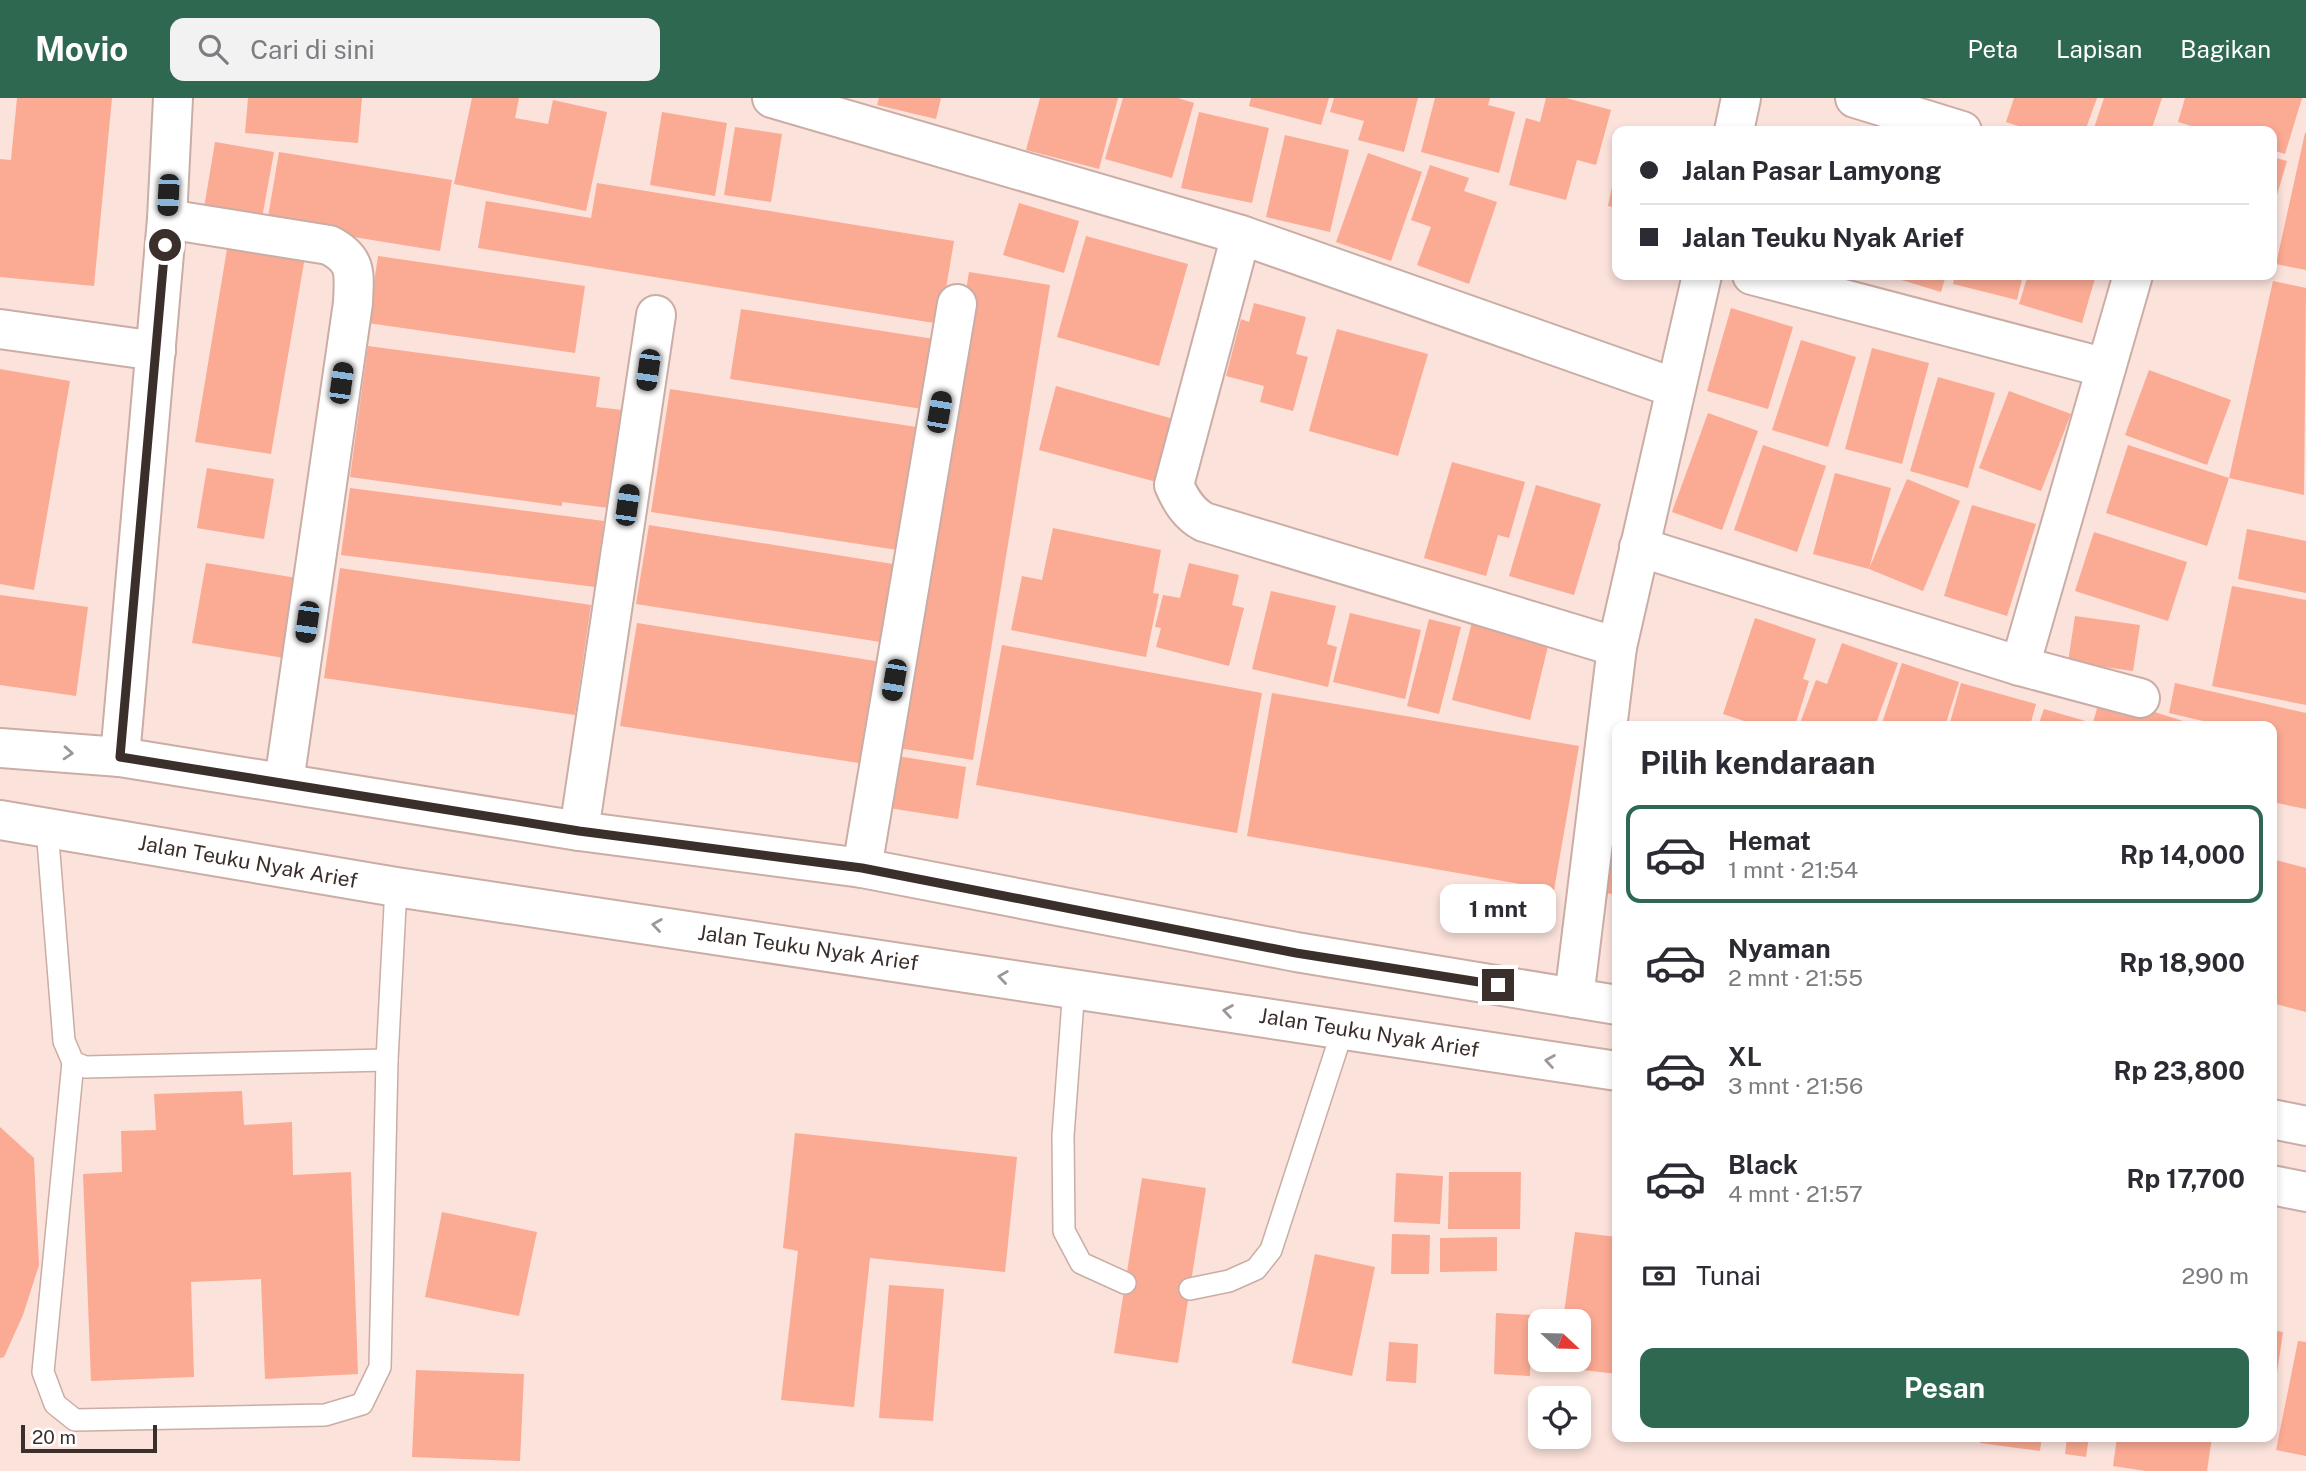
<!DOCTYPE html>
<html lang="id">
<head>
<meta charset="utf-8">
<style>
	:root { --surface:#fff; --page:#f2f2f3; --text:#2b2b33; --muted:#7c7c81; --line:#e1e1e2; --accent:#2f6851 }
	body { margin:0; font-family:"Public Sans",sans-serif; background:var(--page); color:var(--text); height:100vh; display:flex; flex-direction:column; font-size:26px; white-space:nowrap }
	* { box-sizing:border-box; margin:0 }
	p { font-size:23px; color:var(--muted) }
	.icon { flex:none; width:38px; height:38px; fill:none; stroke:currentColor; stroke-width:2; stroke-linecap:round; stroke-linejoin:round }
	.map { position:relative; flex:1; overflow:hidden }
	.panel { position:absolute; left:1612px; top:623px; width:665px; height:721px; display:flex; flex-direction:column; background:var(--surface); border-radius:14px; box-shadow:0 4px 10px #0003 }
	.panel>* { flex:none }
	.hud { position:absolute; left:1612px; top:28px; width:665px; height:154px; border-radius:14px; box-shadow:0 4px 10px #0003; display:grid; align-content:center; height:154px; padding:0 28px; background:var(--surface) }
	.needle { width:46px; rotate:112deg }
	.tools { position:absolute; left:1528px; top:1211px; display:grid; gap:14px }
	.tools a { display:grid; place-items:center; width:63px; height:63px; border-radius:14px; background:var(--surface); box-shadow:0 4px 10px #0003; font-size:35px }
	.scale { position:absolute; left:21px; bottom:18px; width:136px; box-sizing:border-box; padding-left:7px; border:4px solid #3b2f2b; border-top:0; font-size:19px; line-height:24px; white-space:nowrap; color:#3b2f2b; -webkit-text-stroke:5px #fff; paint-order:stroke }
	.end { position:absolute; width:32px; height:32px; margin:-16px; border:9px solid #3b2f2b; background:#fff; box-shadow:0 0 0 4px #fff }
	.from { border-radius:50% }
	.bubble { position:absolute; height:49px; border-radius:14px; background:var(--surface); box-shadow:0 4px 10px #0003; font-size:23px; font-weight:700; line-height:49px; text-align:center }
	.car { position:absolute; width:21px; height:42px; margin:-21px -10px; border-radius:9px; box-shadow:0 0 5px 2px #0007; background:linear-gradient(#222 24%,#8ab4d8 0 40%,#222 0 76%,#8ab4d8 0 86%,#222 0) }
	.hud b { display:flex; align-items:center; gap:24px; height:66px; font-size:26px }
	.hud b+b { border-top:2px solid var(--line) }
	.hud i { width:18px; height:18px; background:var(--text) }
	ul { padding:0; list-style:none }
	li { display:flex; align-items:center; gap:21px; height:98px; margin:0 14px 10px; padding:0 14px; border:4px solid transparent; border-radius:14px }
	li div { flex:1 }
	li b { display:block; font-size:26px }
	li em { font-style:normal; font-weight:700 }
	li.selected { border-color:var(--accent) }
	li>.icon { width:63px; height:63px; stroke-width:1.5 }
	h2 { padding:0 28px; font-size:32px; line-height:84px }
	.pay { display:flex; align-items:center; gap:18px; height:77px; padding:0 28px; font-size:26px }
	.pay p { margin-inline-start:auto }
	.primary-button { display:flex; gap:14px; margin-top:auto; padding:14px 28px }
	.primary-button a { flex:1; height:80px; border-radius:14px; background:var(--accent); color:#fff; font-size:28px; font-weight:700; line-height:80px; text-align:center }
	header { display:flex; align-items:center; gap:42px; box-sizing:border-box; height:98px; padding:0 35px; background:var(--accent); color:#fff }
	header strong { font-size:33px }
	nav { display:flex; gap:38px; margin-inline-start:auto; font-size:24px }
	.search { width:490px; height:63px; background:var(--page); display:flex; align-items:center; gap:18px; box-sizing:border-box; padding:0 24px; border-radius:14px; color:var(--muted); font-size:26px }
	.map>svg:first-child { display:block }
	.building { fill:#fbaa93 }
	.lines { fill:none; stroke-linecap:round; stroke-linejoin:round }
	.service-casing { stroke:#caada4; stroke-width:24 }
	.minor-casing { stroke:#caada4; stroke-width:42 }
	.secondary-casing { stroke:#caada4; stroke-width:42 }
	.service { stroke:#fff; stroke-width:21 }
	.minor { stroke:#fff; stroke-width:38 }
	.secondary { stroke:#fff; stroke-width:38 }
	.oneway { stroke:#9d9795 }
	.route { stroke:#3b2f2b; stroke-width:9 }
	.labels { text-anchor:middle; stroke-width:6; stroke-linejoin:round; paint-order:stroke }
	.street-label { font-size:21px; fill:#3b2f2b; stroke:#fff }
</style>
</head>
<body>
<header>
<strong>Movio</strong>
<div class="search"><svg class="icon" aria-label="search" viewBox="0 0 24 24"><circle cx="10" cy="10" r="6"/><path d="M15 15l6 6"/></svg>Cari di sini</div>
<nav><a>Peta</a><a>Lapisan</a><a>Bagikan</a></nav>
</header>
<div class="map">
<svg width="2306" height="1373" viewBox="0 0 2306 1373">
	<rect width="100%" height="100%" fill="#fbe2db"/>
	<g class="building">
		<polygon points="17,0 112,0 94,188 0,179 0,61 11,62"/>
		<polygon points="248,0 362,0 358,45 245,35"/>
		<polygon points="472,0 519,0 515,20 548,26 553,2 607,14 586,113 454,86"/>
		<polygon points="879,0 941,0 936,21 877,7"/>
		<polygon points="1040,0 1118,0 1099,71 1026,52"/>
		<polygon points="1123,0 1178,0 1194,5 1172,80 1105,61"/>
		<polygon points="1251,0 1329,0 1321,27 1249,8"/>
		<polygon points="1334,0 1418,0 1404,54 1358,42 1364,23 1330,14"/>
		<polygon points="1435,0 1490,0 1488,7 1515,14 1499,75 1421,54"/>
		<polygon points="1546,0 1566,0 1611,12 1596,67 1577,62 1566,102 1509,87 1526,20 1540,24"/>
		<polygon points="2014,0 2097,0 2085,33 2034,33 2006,24"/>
		<polygon points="2104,0 2162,0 2151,33 2093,33"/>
		<polygon points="2185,0 2302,0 2285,56 2272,52 2272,33 2209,33 2178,24"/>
		<polygon points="662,14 727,25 715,98 650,87"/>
		<polygon points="1199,14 1269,30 1252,105 1181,90"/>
		<polygon points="735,29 782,36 771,104 724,97"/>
		<polygon points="2305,35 2306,35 2306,172 2276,166"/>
		<polygon points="1285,37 1349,52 1330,134 1266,119"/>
		<polygon points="215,44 274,54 262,120 204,110"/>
		<polygon points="279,54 452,82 440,153 267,125"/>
		<polygon points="1368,55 1422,74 1391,163 1336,144"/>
		<polygon points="2272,59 2287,63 2272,114"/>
		<polygon points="1430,67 1469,80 1464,93 1497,104 1469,186 1417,167 1431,129 1411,122"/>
		<polygon points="1616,70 1617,70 1617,110 1608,108"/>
		<polygon points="597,85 954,143 940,226 478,150 486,103 591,120"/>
		<polygon points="1019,105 1079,123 1064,175 1003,157"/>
		<polygon points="1086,138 1188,166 1159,268 1057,239"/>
		<polygon points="229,139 306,153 271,356 195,344"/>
		<polygon points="378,158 585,188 575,255 368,225"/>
		<polygon points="969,174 1050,187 973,662 892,649"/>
		<polygon points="1885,177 1946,177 1941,194"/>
		<polygon points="1955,177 2023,177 2017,202 1953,186"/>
		<polygon points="2028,177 2096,177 2082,225 2019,206"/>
		<polygon points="2273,183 2306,190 2304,397 2229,380 2207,448 2106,415 2128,347 2229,380"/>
		<polygon points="1254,205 1306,219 1296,256 1308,259 1293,313 1260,304 1264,288 1226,278 1241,221 1249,224"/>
		<polygon points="1731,210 1793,229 1768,311 1707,293"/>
		<polygon points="741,211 934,241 922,311 730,281"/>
		<polygon points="1337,231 1428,256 1398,358 1309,333"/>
		<polygon points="1801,242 1856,259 1828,349 1772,332"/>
		<polygon points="368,248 600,279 596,309 623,312 609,410 562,404 562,408 350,379"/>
		<polygon points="1872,250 1929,265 1902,366 1845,351"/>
		<polygon points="0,271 70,283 34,492 0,486"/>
		<polygon points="2149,272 2231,302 2207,367 2125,337"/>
		<polygon points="1938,279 1995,295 1968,390 1910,373"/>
		<polygon points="1056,288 1177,322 1160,385 1039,352"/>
		<polygon points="670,291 923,330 904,453 651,414"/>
		<polygon points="2009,293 2071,316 2041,393 1979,370"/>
		<polygon points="1708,315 1758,333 1722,432 1672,414"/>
		<polygon points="1763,347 1826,368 1797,454 1734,432"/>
		<polygon points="1452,364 1525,384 1509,440 1498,437 1486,478 1424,460"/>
		<polygon points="207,370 274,381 264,441 197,430"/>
		<polygon points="1835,375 1891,390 1869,471 1813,456"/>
		<polygon points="1907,381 1960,403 1923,493 1869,471"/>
		<polygon points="1536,387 1601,406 1574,497 1509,478"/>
		<polygon points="350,390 604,423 595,489 341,457"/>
		<polygon points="1972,407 2036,426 2007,518 1944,498"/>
		<polygon points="649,427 899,467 887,545 636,506"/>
		<polygon points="1053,430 1161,452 1153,495 1159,496 1146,559 1011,532 1022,478 1042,482"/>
		<polygon points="2247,431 2306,443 2306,495 2238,481"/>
		<polygon points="2094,434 2187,464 2168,523 2075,493"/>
		<polygon points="206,465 303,481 290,561 192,545"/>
		<polygon points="1189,465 1239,477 1232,507 1244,510 1229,568 1156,549 1161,530 1155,529 1163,497 1180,500"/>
		<polygon points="340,470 591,507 575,617 324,580"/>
		<polygon points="2232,488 2306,502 2306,607 2212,588"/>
		<polygon points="1271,493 1336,508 1327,546 1337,549 1328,589 1252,571"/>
		<polygon points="0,497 88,509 76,598 0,587"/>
		<polygon points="1350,515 1421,532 1405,601 1333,584"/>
		<polygon points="2075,518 2140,527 2133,573 2068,564"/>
		<polygon points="1755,520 1816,541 1803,581 1809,583 1795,628 1759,628 1723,616"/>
		<polygon points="1429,521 1461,529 1439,616 1407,608"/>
		<polygon points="1472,524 1549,544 1530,622 1452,602"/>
		<polygon points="637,525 888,565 872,667 620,628"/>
		<polygon points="1842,545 1898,565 1875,628 1799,628 1816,582 1827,586"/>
		<polygon points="1002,547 1262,595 1237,735 976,687"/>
		<polygon points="1902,565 1959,584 1945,628 1881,628"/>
		<polygon points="1961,585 2036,606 2030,628 1949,628"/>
		<polygon points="2175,585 2306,615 2306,711 2272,704 2272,628 2202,628 2203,623 2169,615"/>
		<polygon points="1272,595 1579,648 1554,792 1247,738"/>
		<polygon points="2101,597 2183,623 2181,628 2092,628"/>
		<polygon points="2044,611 2089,624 2088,628 2038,628"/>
		<polygon points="897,658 966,669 958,721 889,710"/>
		<polygon points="1616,737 1617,737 1617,797 1606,795"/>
		<polygon points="2272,761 2306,770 2306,914 2272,905"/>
		<polygon points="242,993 244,1027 292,1024 293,1077 351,1074 358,1276 265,1281 261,1181 191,1184 194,1279 91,1283 83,1076 122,1074 121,1033 156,1032 154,996"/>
		<polygon points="0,1029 34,1060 39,1167 23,1217 4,1259 0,1260"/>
		<polygon points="795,1035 1017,1059 1005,1174 870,1160 854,1309 781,1302 798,1153 783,1150"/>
		<polygon points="1449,1074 1521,1074 1520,1131 1448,1131"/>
		<polygon points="1396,1075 1443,1078 1440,1126 1394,1124"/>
		<polygon points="1142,1080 1206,1090 1178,1265 1114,1255"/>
		<polygon points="442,1114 537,1134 519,1218 425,1199"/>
		<polygon points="1575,1134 1617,1139 1617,1276 1557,1269 1558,1262 1578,1262 1578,1223 1563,1223"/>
		<polygon points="1392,1136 1430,1137 1429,1176 1391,1176"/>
		<polygon points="1497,1139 1497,1173 1440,1174 1440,1140"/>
		<polygon points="1315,1156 1375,1169 1352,1278 1292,1265"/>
		<polygon points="889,1187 944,1191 933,1323 879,1320"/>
		<polygon points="1496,1215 1532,1217 1530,1278 1494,1276"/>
		<polygon points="2272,1232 2283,1234 2273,1302 2272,1302"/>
		<polygon points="2298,1243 2306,1244 2306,1358 2276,1352"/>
		<polygon points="1389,1244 1418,1246 1416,1285 1386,1283"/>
		<polygon points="416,1272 524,1276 520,1363 412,1359"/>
		<polygon points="1981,1339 2042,1339 2040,1353 1980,1345"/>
		<polygon points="2067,1339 2089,1339 2086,1359 2065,1356"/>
		<polygon points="2117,1339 2212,1339 2207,1373 2146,1373 2113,1368"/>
	</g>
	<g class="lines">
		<defs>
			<g id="service">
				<polyline points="47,730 64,943 73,964 85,969 387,962"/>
				<polyline points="1074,889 1063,1038 1064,1133 1081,1165 1125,1185"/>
				<polyline points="73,964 43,1274 55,1306 75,1322 325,1317 362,1306 380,1269 387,962 396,789"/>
				<polyline points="1190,1191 1229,1183 1256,1171 1271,1152 1343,931"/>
			</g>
			<g id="minor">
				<polyline points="772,0 1241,137 1675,290"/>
				<polyline points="1855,0 1962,33"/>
				<polyline points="1734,33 1741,0"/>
				<path d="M167,121l162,26c29,15 25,29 24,58l-69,479"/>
				<path d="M1241,137l-67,250c7,16 15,29 30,37l413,125"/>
				<polyline points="1752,177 2106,270"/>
				<polyline points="0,231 156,253"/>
				<polyline points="1639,449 2020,568 2140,600"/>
				<polyline points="2020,568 2133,177"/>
				<polyline points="120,659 167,121 173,0"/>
				<polyline points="579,733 656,217"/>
				<polyline points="862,770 957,206"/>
				<polyline points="1574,900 1617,549 1702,177"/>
			</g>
			<g id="secondary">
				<polyline points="0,650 120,659 579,733 862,770 1296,854 1617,907"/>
				<polyline points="0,722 396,789 1617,973"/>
				<polyline points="2272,1021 2306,1028"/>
				<polyline points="2272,1087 2306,1094"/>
			</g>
		</defs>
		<use href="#service" class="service-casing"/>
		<use href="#minor" class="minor-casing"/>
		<use href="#secondary" class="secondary-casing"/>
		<use href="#service" class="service"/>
		<use href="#minor" class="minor"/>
		<use href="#secondary" class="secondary"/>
	</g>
	<defs><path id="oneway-chevron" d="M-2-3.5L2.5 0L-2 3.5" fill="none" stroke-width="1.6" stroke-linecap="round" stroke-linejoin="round" transform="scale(1.75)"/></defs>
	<g class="oneway">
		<use href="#oneway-chevron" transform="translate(68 655) rotate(4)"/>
		<use href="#oneway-chevron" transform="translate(657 827) rotate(-172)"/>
		<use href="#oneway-chevron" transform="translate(1003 879) rotate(-172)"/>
		<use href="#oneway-chevron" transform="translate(1228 913) rotate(-171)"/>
		<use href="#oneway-chevron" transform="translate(1550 963) rotate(-171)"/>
	</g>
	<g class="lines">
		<polyline class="route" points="165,147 120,659 579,733 862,770 1296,855 1498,887"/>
	</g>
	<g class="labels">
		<g class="street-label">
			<text transform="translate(248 764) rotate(10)" y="7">Jalan Teuku Nyak Arief</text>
			<text transform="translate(808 850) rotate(8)" y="7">Jalan Teuku Nyak Arief</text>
			<text transform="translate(1369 935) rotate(9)" y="7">Jalan Teuku Nyak Arief</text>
		</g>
	</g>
</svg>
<div class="tools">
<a><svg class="needle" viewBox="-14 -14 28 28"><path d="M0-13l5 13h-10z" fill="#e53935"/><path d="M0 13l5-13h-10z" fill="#7c7c81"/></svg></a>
<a><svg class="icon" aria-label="locate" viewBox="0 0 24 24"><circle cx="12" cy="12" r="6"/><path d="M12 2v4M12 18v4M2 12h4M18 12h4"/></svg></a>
</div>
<div class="scale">20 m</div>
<i class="end from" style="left:165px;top:147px"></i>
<i class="end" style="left:1498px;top:887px"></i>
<div class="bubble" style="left:1440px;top:786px;width:116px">1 mnt</div>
<i class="car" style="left:168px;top:97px;rotate:183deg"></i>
<i class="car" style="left:648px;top:272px;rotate:188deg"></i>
<i class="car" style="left:341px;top:285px;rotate:8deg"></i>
<i class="car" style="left:939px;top:314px;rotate:10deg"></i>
<i class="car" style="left:627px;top:407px;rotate:8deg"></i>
<i class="car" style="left:307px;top:524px;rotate:188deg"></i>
<i class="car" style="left:894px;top:582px;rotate:190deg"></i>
<div class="hud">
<b><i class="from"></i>Jalan Pasar Lamyong</b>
<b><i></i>Jalan Teuku Nyak Arief</b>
</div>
<section class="panel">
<h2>Pilih kendaraan</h2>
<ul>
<li class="selected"><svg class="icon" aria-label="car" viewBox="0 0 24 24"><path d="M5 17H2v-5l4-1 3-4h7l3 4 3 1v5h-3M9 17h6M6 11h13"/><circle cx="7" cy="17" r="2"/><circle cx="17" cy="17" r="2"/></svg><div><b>Hemat</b><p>1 mnt · 21:54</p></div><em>Rp 14,000</em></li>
<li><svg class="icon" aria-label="car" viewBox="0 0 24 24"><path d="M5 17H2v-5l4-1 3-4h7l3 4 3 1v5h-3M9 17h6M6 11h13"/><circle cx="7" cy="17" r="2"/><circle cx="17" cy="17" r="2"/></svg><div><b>Nyaman</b><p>2 mnt · 21:55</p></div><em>Rp 18,900</em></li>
<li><svg class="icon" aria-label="car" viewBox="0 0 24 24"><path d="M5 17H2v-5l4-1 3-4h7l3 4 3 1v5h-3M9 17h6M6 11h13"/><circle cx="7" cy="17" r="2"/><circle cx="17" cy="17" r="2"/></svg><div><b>XL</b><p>3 mnt · 21:56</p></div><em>Rp 23,800</em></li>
<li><svg class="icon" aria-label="car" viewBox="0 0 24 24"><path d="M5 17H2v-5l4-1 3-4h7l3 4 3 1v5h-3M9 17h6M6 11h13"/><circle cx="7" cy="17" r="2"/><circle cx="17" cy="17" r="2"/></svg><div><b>Black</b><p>4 mnt · 21:57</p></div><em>Rp 17,700</em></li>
</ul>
<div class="pay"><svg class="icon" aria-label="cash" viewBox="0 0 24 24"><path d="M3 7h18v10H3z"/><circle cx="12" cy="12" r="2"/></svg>Tunai<p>290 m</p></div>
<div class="primary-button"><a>Pesan</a></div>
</section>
</div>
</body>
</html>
